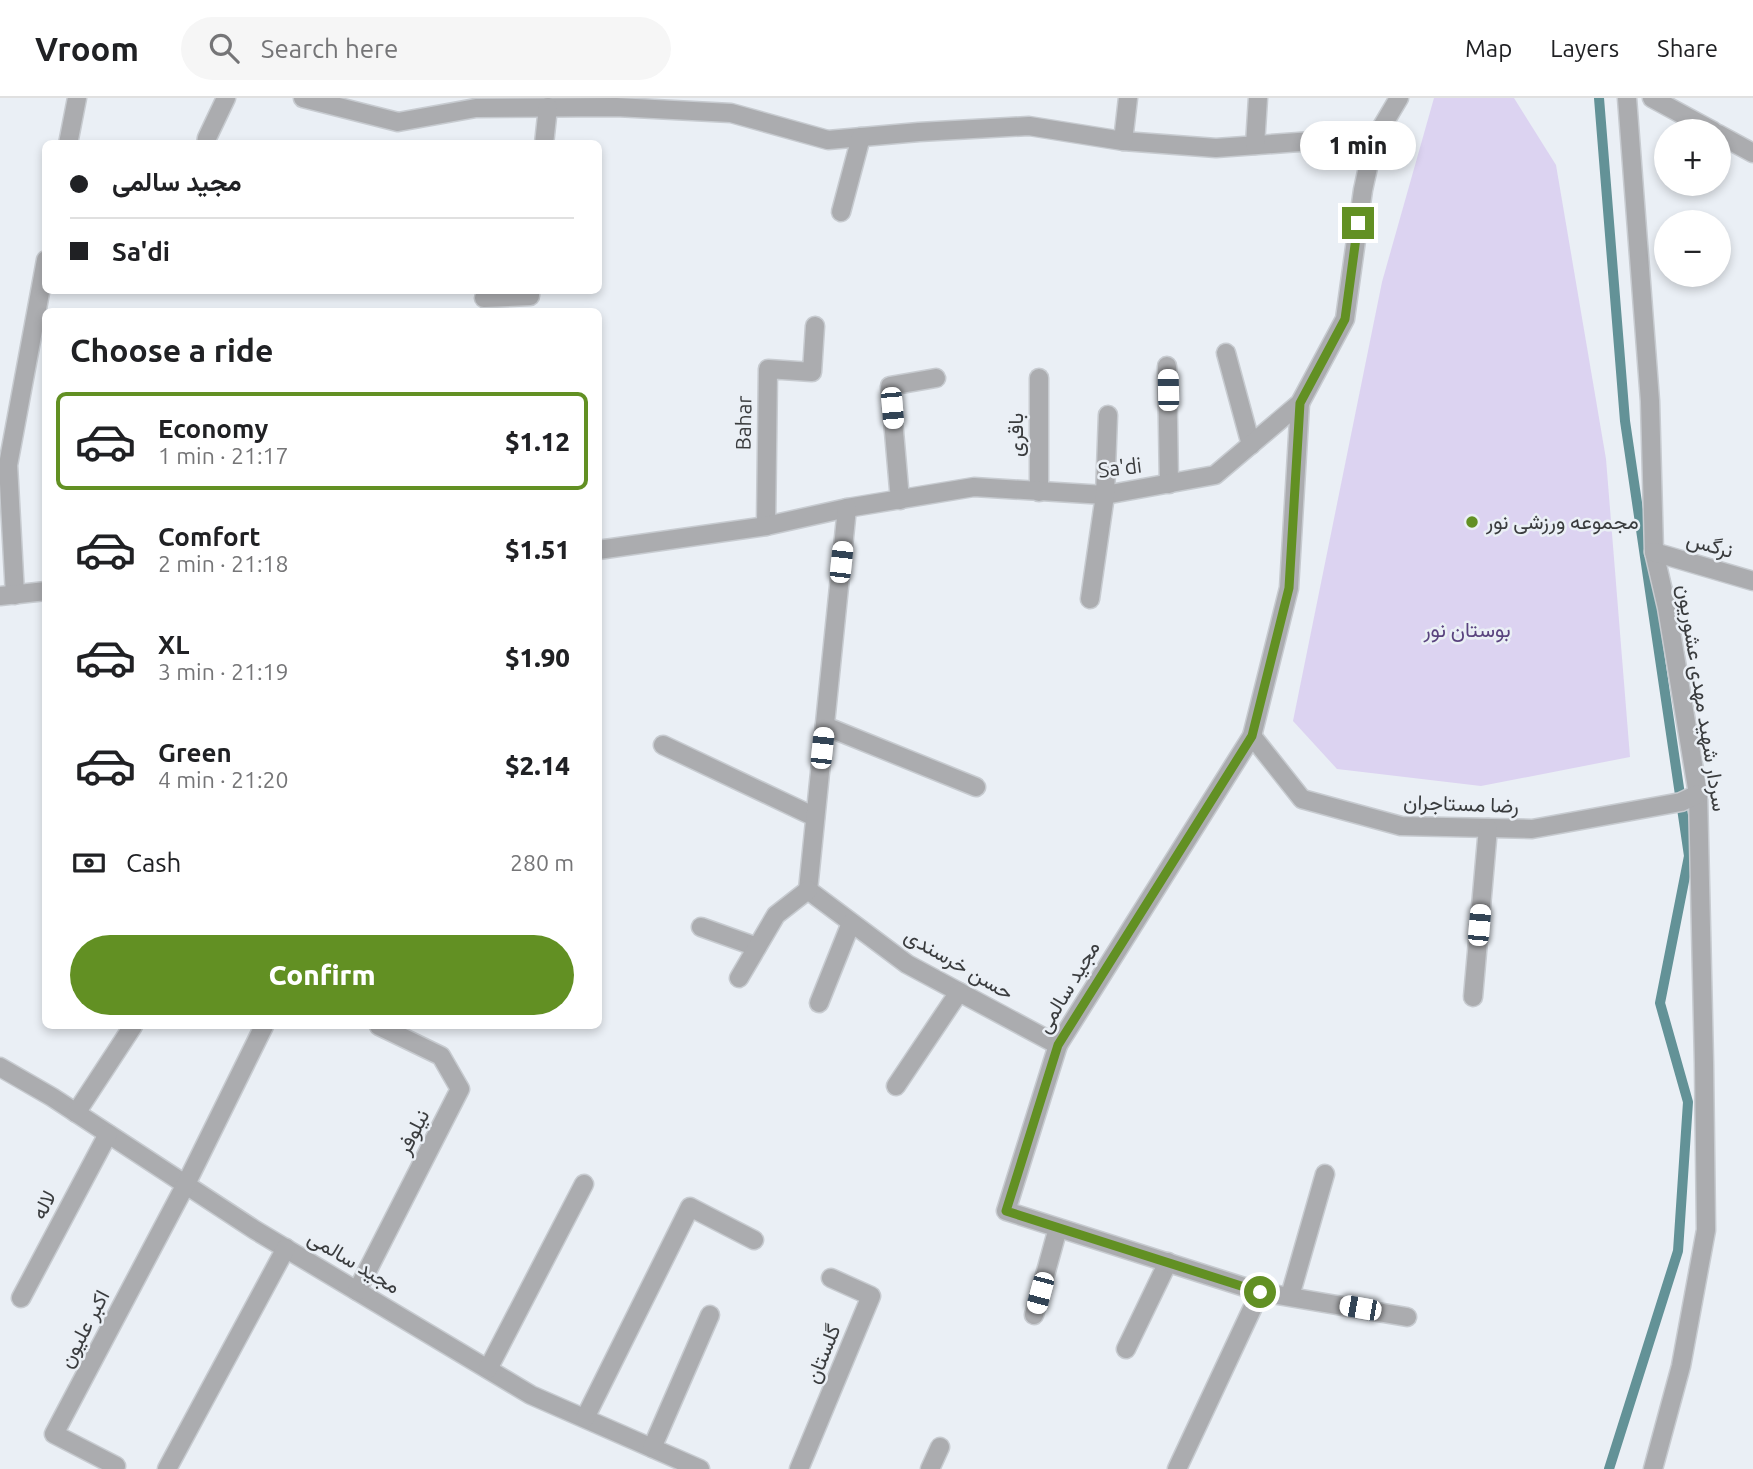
<!DOCTYPE html>
<html lang="en">
<head>
<meta charset="utf-8">
<style>
	:root { --surface:#fff; --page:#f6f6f6; --text:#202124; --muted:#757577; --line:#e0e0e0; --accent:#629023 }
	body { margin:0; font-family:Ubuntu,Vazirmatn,sans-serif; background:var(--page); color:var(--text); height:100vh; display:flex; flex-direction:column; font-size:26px; white-space:nowrap }
	* { box-sizing:border-box; margin:0 }
	p { font-size:23px; color:var(--muted) }
	.icon { flex:none; width:38px; height:38px; fill:none; stroke:currentColor; stroke-width:2; stroke-linecap:round; stroke-linejoin:round }
	.map { position:relative; flex:1; overflow:hidden }
	.side { position:absolute; left:42px; top:210px; width:560px; height:721px; display:flex; flex-direction:column; background:var(--surface); border-radius:10px; box-shadow:0 4px 10px #0003 }
	.side>* { flex:none }
	.hud { position:absolute; left:42px; top:42px; width:560px; height:154px; border-radius:10px; box-shadow:0 4px 10px #0003; display:grid; align-content:center; height:154px; padding:0 28px; background:var(--surface) }
	.controls { position:absolute; left:1654px; top:21px; display:grid; gap:14px }
	.controls a { display:grid; place-items:center; width:77px; height:77px; border-radius:50%; background:var(--surface); box-shadow:0 4px 10px #0003; font-size:35px }
	.end { position:absolute; width:32px; height:32px; margin:-16px; border:9px solid #629023; background:#fff; box-shadow:0 0 0 4px #fff }
	.from { border-radius:50% }
	.bubble { position:absolute; height:49px; border-radius:24px; background:var(--surface); box-shadow:0 4px 10px #0003; font-size:23px; font-weight:800; line-height:49px; text-align:center }
	.car { position:absolute; width:21px; height:42px; margin:-21px -10px; border-radius:9px; box-shadow:0 0 5px 2px #0007; background:linear-gradient(#fff 24%,#345 0 40%,#fff 0 76%,#345 0 86%,#fff 0) }
	.hud b { display:flex; align-items:center; gap:24px; height:66px; font-size:26px }
	.hud b+b { border-top:2px solid var(--line) }
	.hud i { width:18px; height:18px; background:var(--text) }
	ul { padding:0; list-style:none }
	li { display:flex; align-items:center; gap:21px; height:98px; margin:0 14px 10px; padding:0 14px; border:4px solid transparent; border-radius:10px }
	li div { flex:1 }
	li b { display:block; font-size:26px }
	li em { font-style:normal; font-weight:800 }
	li.on { border-color:var(--accent) }
	li>.icon { width:63px; height:63px; stroke-width:1.5 }
	h2 { padding:0 28px; font-size:32px; line-height:84px }
	.pay { display:flex; align-items:center; gap:18px; height:77px; padding:0 28px; font-size:26px }
	.pay p { margin-inline-start:auto }
	.primary-button { display:flex; gap:14px; margin-top:auto; padding:14px 28px }
	.primary-button a { flex:1; height:80px; border-radius:42px; background:var(--accent); color:#fff; font-size:28px; font-weight:800; line-height:80px; text-align:center }
	header { display:flex; align-items:center; gap:42px; box-sizing:border-box; height:98px; padding:0 35px; background:var(--surface); border-bottom:2px solid var(--line) }
	header strong { font-size:33px }
	nav { display:flex; gap:38px; margin-inline-start:auto; font-size:24px }
	.search { width:490px; height:63px; background:var(--page); display:flex; align-items:center; gap:18px; box-sizing:border-box; padding:0 24px; border-radius:38px; color:var(--muted); font-size:26px }
	.map>svg:first-child { display:block }
	.park { fill:#dcd3f1 }
	.lines { fill:none; stroke-linecap:round; stroke-linejoin:round }
	.stream { stroke:#639297; stroke-width:10 }
	.minor-casing { stroke:#c7cbd0; stroke-width:21 }
	.minor { stroke:#abacaf; stroke-width:18 }
	.route { stroke:#629023; stroke-width:9 }
	.poi-dot { fill:#629023; stroke:#eaeff5; stroke-width:2.5 }
	.labels { text-anchor:middle; stroke-width:5; stroke-linejoin:round; paint-order:stroke }
	.street-label { font-size:21px; fill:#3a3c3e; stroke:#eaeff5 }
	.poi-label { font-size:21px; fill:#3a3c3e; stroke:#eaeff5; text-anchor:start }
	.park-label { font-size:21px; fill:#59437e; stroke:#eaeff5 }
</style>
</head>
<body>
<header>
<strong>Vroom</strong>
<div class="search"><svg class="icon" aria-label="search" viewBox="0 0 24 24"><circle cx="10" cy="10" r="6"/><path d="M15 15l6 6"/></svg>Search here</div>
<nav><a>Map</a><a>Layers</a><a>Share</a></nav>
</header>
<div class="map">
<svg width="1753" height="1371" viewBox="0 0 1753 1371">
	<rect width="100%" height="100%" fill="#eaeff5"/>
	<polygon class="park" points="1434,0 1514,0 1556,67 1606,361 1630,659 1481,688 1337,671 1293,623 1382,184"/>
	<g class="lines">
		<polyline class="stream" points="1599,0 1625,323 1689,758 1660,905 1688,1004 1678,1153 1609,1371"/>
		<defs>
			<g id="minor">
				<polyline points="303,0 398,24 476,10 616,9 731,15 828,42 919,34 1029,28 1123,43 1216,50 1313,43 1374,42"/>
				<polyline points="1627,0 1650,303 1654,454 1667,510 1698,696 1704,965 1706,1132 1681,1268 1653,1371"/>
				<polyline points="1652,0 1713,33"/>
				<polyline points="1718,36 1753,55"/>
				<polyline points="1123,43 1128,0"/>
				<polyline points="68,46 77,0"/>
				<polyline points="206,46 207,40 226,0"/>
				<polyline points="544,46 548,9"/>
				<polyline points="1255,47 1258,0"/>
				<polyline points="841,114 861,39"/>
				<polyline points="484,200 530,198 530,192"/>
				<polyline points="1226,255 1251,347"/>
				<polyline points="1167,268 1169,386"/>
				<polyline points="1039,280 1039,394"/>
				<polyline points="900,402 890,288 936,280"/>
				<polyline points="766,428 768,271 812,274 815,228"/>
				<polyline points="598,452 766,428 847,410 974,389 1105,397 1215,377 1300,305 1345,221 1363,92 1374,42 1399,0"/>
				<polyline points="1654,454 1753,483"/>
				<polyline points="15,497 8,367 46,162"/>
				<polyline points="0,498 46,493"/>
				<polyline points="1090,501 1105,397 1108,317"/>
				<polyline points="825,628 976,689"/>
				<polyline points="1252,638 1302,701 1401,728 1532,731 1681,704 1698,696"/>
				<polyline points="663,647 815,719"/>
				<polyline points="808,792 847,410"/>
				<polyline points="808,792 907,866 1058,947"/>
				<polyline points="701,829 757,849"/>
				<polyline points="739,880 776,817 808,792"/>
				<polyline points="1473,899 1488,730"/>
				<polyline points="819,905 851,825"/>
				<polyline points="0,969 52,999 255,1132 531,1297 700,1371"/>
				<polyline points="896,988 959,894"/>
				<polyline points="76,1015 133,928"/>
				<polyline points="357,1193 460,991 441,958 379,928"/>
				<polyline points="1260,1194 1407,1219"/>
				<polyline points="1290,1198 1325,1076"/>
				<polyline points="21,1200 108,1036"/>
				<polyline points="1034,1217 1058,1130"/>
				<polyline points="1126,1251 1168,1164"/>
				<polyline points="488,1271 584,1086"/>
				<polyline points="585,1320 690,1109 754,1142"/>
				<polyline points="652,1350 710,1217"/>
				<polyline points="116,1368 54,1336 186,1086 264,928"/>
				<polyline points="167,1371 286,1150"/>
				<polyline points="799,1371 871,1198 831,1180"/>
				<polyline points="930,1371 940,1349"/>
				<polyline points="1177,1371 1260,1194 1006,1113 1058,947 1252,638 1289,490 1300,305"/>
			</g>
		</defs>
		<use href="#minor" class="minor-casing"/>
		<use href="#minor" class="minor"/>
	</g>
	<g class="lines">
		<polyline class="route" points="1260,1194 1006,1113 1058,947 1252,638 1289,490 1300,305 1345,221 1358,125"/>
	</g>
	<circle class="poi-dot" cx="1472" cy="424" r="7"/>
	<g class="labels">
		<g class="street-label">
			<text transform="translate(744 325) rotate(-89)" y="7">Bahar</text>
			<text transform="translate(1016 337) rotate(-90)" y="7">باقری</text>
			<text transform="translate(1120 370) rotate(-7)" y="7">Sa'di</text>
			<text transform="translate(1710 447) rotate(16)" y="7">نرگس</text>
			<text transform="translate(1702 600) rotate(81)" y="7">سردار شهید مهدی عشوریون</text>
			<text transform="translate(1461 706) rotate(2)" y="7">رضا مستاجران</text>
			<text transform="translate(959 866) rotate(30)" y="7">حسن خرسندی</text>
			<text transform="translate(1068 889) rotate(-59)" y="7">مجید سالمی</text>
			<text transform="translate(413 1034) rotate(-63)" y="7">نیلوفر</text>
			<text transform="translate(44 1107) rotate(-62)" y="7">لاله</text>
			<text transform="translate(354 1164) rotate(31)" y="7">مجید سالمی</text>
			<text transform="translate(84 1231) rotate(-62)" y="7">اکبر علیون</text>
			<text transform="translate(823 1256) rotate(-68)" y="7">گلستان</text>
		</g>
		<g class="poi-label">
			<text x="1486" y="431">مجموعه ورزشی نور</text>
		</g>
		<g class="park-label">
			<text x="1467" y="539">بوستان نور</text>
		</g>
	</g>
</svg>
<div class="controls">
<a>+</a>
<a>−</a>
</div>
<i class="end from" style="left:1260px;top:1194px"></i>
<i class="end" style="left:1358px;top:125px"></i>
<div class="bubble" style="left:1300px;top:23px;width:116px">1 min</div>
<i class="car" style="left:1168px;top:292px;rotate:359deg"></i>
<i class="car" style="left:892px;top:310px;rotate:175deg"></i>
<i class="car" style="left:841px;top:464px;rotate:6deg"></i>
<i class="car" style="left:822px;top:650px;rotate:6deg"></i>
<i class="car" style="left:1479px;top:827px;rotate:5deg"></i>
<i class="car" style="left:1040px;top:1195px;rotate:195deg"></i>
<i class="car" style="left:1360px;top:1210px;rotate:280deg"></i>
<div class="hud">
<b><i class="from"></i>مجید سالمی</b>
<b><i></i>Sa'di</b>
</div>
<section class="side">
<h2>Choose a ride</h2>
<ul>
<li class="on"><svg class="icon" aria-label="car" viewBox="0 0 24 24"><path d="M5 17H2v-5l4-1 3-4h7l3 4 3 1v5h-3M9 17h6M6 11h13"/><circle cx="7" cy="17" r="2"/><circle cx="17" cy="17" r="2"/></svg><div><b>Economy</b><p>1 min · 21:17</p></div><em>$1.12</em></li>
<li><svg class="icon" aria-label="car" viewBox="0 0 24 24"><path d="M5 17H2v-5l4-1 3-4h7l3 4 3 1v5h-3M9 17h6M6 11h13"/><circle cx="7" cy="17" r="2"/><circle cx="17" cy="17" r="2"/></svg><div><b>Comfort</b><p>2 min · 21:18</p></div><em>$1.51</em></li>
<li><svg class="icon" aria-label="car" viewBox="0 0 24 24"><path d="M5 17H2v-5l4-1 3-4h7l3 4 3 1v5h-3M9 17h6M6 11h13"/><circle cx="7" cy="17" r="2"/><circle cx="17" cy="17" r="2"/></svg><div><b>XL</b><p>3 min · 21:19</p></div><em>$1.90</em></li>
<li><svg class="icon" aria-label="car" viewBox="0 0 24 24"><path d="M5 17H2v-5l4-1 3-4h7l3 4 3 1v5h-3M9 17h6M6 11h13"/><circle cx="7" cy="17" r="2"/><circle cx="17" cy="17" r="2"/></svg><div><b>Green</b><p>4 min · 21:20</p></div><em>$2.14</em></li>
</ul>
<div class="pay"><svg class="icon" aria-label="cash" viewBox="0 0 24 24"><path d="M3 7h18v10H3z"/><circle cx="12" cy="12" r="2"/></svg>Cash<p>280 m</p></div>
<div class="primary-button"><a>Confirm</a></div>
</section>
</div>
</body>
</html>
